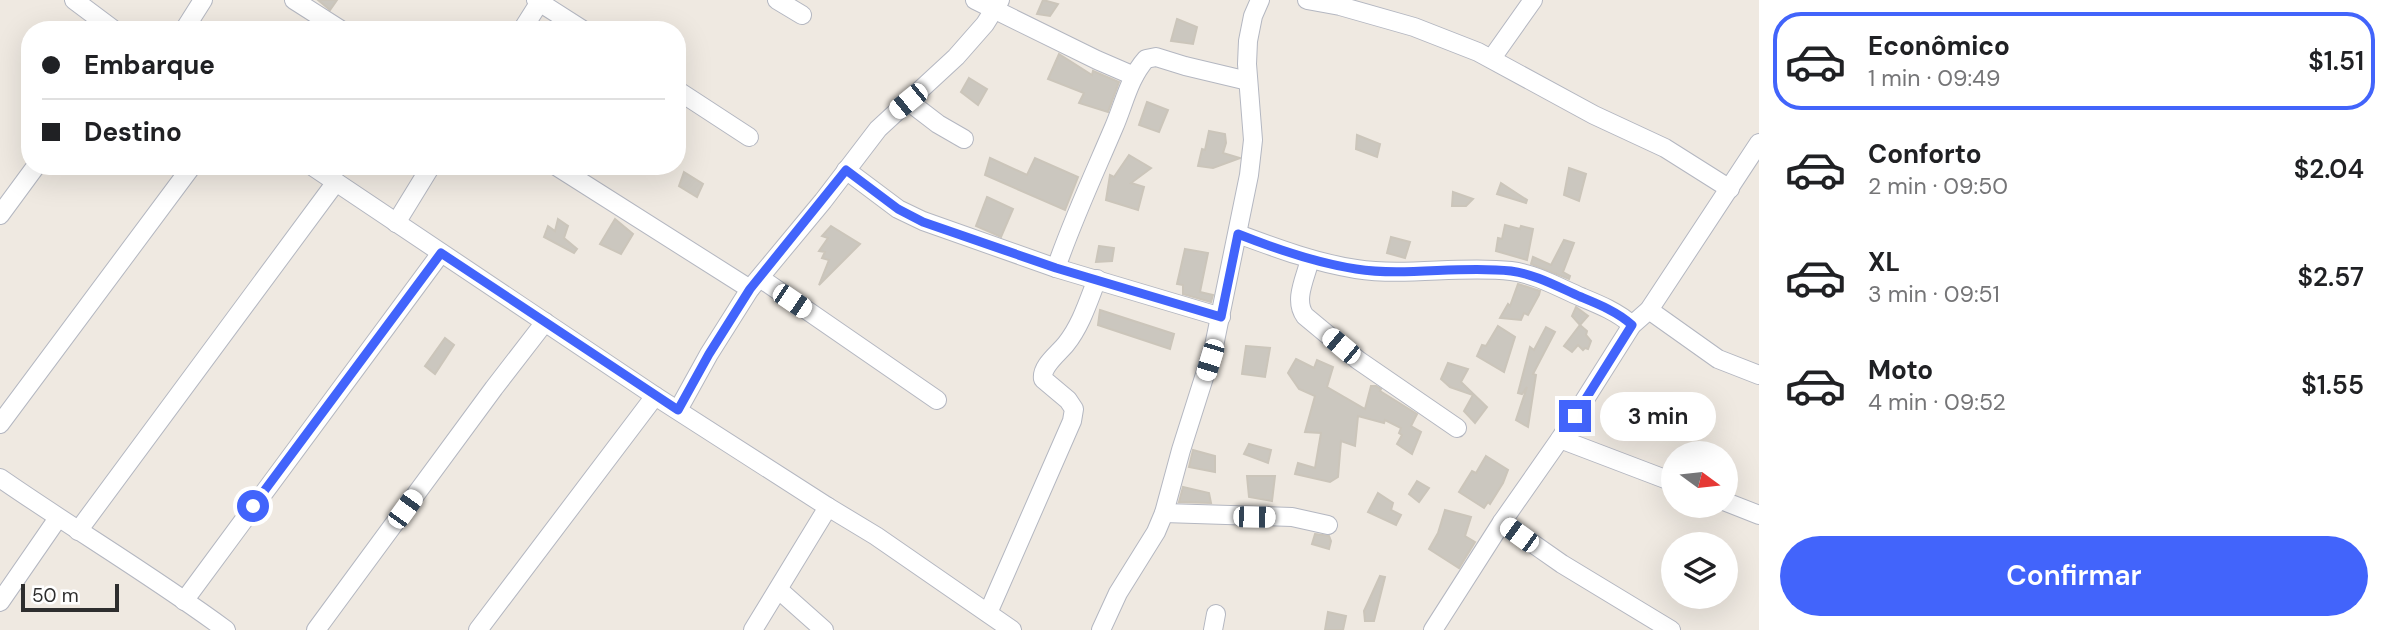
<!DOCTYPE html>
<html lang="pt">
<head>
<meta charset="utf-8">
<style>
	:root { --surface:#fff; --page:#f2f2f2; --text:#202124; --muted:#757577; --line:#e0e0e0; --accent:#4264fb }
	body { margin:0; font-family:"DM Sans",sans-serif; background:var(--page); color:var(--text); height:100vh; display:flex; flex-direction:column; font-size:26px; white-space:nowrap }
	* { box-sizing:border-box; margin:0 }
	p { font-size:23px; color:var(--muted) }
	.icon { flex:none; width:38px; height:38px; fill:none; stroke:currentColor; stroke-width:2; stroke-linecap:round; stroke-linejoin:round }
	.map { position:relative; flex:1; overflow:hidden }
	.panel { display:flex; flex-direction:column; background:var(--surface); width:630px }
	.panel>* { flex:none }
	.guide { position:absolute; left:21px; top:21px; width:665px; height:154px; border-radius:28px; box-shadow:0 7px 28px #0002; display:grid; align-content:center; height:154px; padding:0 21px; background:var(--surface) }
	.needle { width:46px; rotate:105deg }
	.controls { position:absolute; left:1661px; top:441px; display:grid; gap:14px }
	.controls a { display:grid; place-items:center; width:77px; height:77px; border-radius:50%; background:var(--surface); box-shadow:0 7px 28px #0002; font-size:35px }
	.scale { position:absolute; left:21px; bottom:18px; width:98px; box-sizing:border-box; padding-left:7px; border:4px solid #2e2e2e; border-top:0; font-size:19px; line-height:24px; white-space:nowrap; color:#2e2e2e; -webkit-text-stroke:5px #fff; paint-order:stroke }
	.end { position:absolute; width:32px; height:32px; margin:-16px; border:9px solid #4264fb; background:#fff; box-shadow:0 0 0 4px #fff }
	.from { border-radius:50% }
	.bubble { position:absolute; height:49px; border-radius:24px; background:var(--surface); box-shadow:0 7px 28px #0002; font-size:23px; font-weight:600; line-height:49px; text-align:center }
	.car { position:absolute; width:21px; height:42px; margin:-21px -10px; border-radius:9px; box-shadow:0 0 5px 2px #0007; background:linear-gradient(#fff 24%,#345 0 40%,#fff 0 76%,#345 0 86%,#fff 0) }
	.guide b { display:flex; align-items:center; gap:24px; height:66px; font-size:26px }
	.guide b+b { border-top:2px solid var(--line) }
	.guide i { width:18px; height:18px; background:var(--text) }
	ul { padding:12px 0 0; list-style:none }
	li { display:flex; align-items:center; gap:21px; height:98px; margin:0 14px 10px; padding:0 7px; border:4px solid transparent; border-radius:28px }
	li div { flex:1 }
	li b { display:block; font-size:26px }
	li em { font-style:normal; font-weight:600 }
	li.on { border-color:var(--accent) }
	li>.icon { width:63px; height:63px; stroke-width:1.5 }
	.cta { display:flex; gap:14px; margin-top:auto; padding:14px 21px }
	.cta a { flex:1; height:80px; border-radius:42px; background:var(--accent); color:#fff; font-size:28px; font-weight:600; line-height:80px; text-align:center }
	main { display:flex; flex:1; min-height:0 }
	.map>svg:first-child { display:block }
	.building { fill:#cbc7bf; stroke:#cbc5ba; stroke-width:2 }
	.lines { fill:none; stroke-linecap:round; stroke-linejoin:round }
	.minor-casing { stroke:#b4b7c1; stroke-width:20 }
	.minor { stroke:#fff; stroke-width:18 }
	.route { stroke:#4264fb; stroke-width:9 }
</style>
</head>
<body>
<main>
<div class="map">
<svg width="1759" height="630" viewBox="0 0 1759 630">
	<rect width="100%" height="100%" fill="#efe9e1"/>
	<g class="building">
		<polygon points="318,0 337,0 330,10"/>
		<polygon points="1043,0 1058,4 1050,16 1037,14"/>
		<polygon points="1177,19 1197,27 1193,44 1171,41"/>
		<polygon points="1059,54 1092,75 1093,71 1119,82 1108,112 1079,103 1084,93 1048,79"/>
		<polygon points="969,78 987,89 978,105 961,92"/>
		<polygon points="1147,102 1168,110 1159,132 1139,125"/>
		<polygon points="1209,131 1225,134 1226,143 1223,153 1240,158 1213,168 1198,166 1202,149 1205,150"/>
		<polygon points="1357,135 1380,144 1377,157 1356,149"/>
		<polygon points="1129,155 1151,168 1131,183 1144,187 1138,210 1106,200 1110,175 1114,177"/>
		<polygon points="990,158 1027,175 1035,158 1078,177 1065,210 985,175"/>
		<polygon points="1569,168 1586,174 1579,201 1564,195"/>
		<polygon points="684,172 703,184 697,197 679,186"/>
		<polygon points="1501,183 1527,200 1526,203 1497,194"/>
		<polygon points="1453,192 1473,199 1466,206 1452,206"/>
		<polygon points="987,197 1013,209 1001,237 976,226"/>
		<polygon points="558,219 568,226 564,238 577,249 574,253 544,237 548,226 555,231"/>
		<polygon points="615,219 633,234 621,254 600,244"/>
		<polygon points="1505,225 1520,229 1521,226 1533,229 1527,260 1496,251 1498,238 1502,239"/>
		<polygon points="831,226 860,244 819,285 829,260 822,258 825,252 819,251 828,238 822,236"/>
		<polygon points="1391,237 1410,242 1405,258 1387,253"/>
		<polygon points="1564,240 1574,243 1563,272 1570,276 1569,279 1531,264 1533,257 1551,265"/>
		<polygon points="1099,246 1114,248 1112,261 1096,262"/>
		<polygon points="1185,249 1208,253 1200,292 1213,295 1211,302 1183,294 1183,285 1177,284"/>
		<polygon points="1518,284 1540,291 1539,295 1528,315 1524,313 1521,320 1500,318 1508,304 1510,306"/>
		<polygon points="1576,307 1588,316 1580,325 1572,316"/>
		<polygon points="1100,310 1174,334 1170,349 1098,325"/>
		<polygon points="1580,325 1587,331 1586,335 1591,341 1588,349 1585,348 1583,350 1578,345 1572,352 1564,346"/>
		<polygon points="1498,326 1515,337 1504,372 1477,356 1482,345 1486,346"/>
		<polygon points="1546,327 1555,332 1533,374 1536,375 1528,427 1516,420 1527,387 1522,394 1518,393 1530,347 1534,350"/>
		<polygon points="445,338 454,345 435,374 425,366"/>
		<polygon points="1246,346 1270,348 1265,377 1242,374"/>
		<polygon points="1296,359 1314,368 1317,360 1333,367 1327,387 1365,409 1371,386 1376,386 1381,389 1380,391 1417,414 1411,426 1421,432 1412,454 1397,444 1402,435 1399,433 1401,428 1385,420 1384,423 1358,416 1355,446 1341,441 1338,477 1330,482 1295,474 1298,463 1315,468 1321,433 1305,432 1315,396 1299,389 1288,373"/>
		<polygon points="1448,363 1468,369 1461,382 1487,407 1475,423 1464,411 1473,395 1450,387 1441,379"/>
		<polygon points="1249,444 1271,450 1268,463 1244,454"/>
		<polygon points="1193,450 1215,456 1215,472 1189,467"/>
		<polygon points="1486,456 1508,470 1503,483 1490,504 1488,502 1484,508 1459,492 1472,471 1476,473"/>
		<polygon points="1247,476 1275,476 1272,501 1249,497"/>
		<polygon points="1417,481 1429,488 1419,502 1409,494"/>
		<polygon points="1183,487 1209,493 1211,503 1179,502"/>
		<polygon points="1378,493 1393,503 1391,510 1401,515 1396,525 1368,512"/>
		<polygon points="1445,510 1471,517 1465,536 1475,542 1459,568 1429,549 1438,533"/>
		<polygon points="1315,534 1329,536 1331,541 1329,549 1312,544"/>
		<polygon points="1380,576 1385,577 1374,621 1365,621 1364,611"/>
		<polygon points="1328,612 1346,616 1343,630 1325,630"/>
	</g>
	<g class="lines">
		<defs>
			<g id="minor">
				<polyline points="74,0 114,30"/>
				<polyline points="294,0 341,30"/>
				<polyline points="536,0 583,30"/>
				<polyline points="777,0 802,15"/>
				<polyline points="975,0 1097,60 1134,76"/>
				<polyline points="1307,0 1340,6 1414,27 1478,52 1594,115 1665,148 1730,189"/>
				<polyline points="184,30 203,0"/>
				<polyline points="522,30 541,0"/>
				<polyline points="1492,58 1533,0"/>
				<polyline points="677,90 749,137"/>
				<polyline points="908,101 938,124 964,139"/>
				<polyline points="312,166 655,396 828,507 753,630"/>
				<polyline points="556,166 750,289"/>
				<polyline points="846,170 898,209 923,221 1056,268 1221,317"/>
				<polyline points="0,215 36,166"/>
				<polyline points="396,223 431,166"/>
				<path d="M1238,234c38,14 78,29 118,35 51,8 103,-4 155,2 24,3 47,16 70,26 17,7 37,15 51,28"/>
				<path d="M1310,259c-4,18 -17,41 -5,57l53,44 99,68"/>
				<path d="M1056,268c17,-49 38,-94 58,-141 10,-23 15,-49 32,-68l10,-2 29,9 63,15"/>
				<polyline points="760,278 937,400"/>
				<polyline points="1649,310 1718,359 1759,375"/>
				<polyline points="678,410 709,354 750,289 823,201 878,129 956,57 985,24 1000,0"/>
				<polyline points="0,424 192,166"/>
				<polyline points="1560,439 1673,482"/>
				<path d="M0,478c75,52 153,98 226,152"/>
				<polyline points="1726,502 1759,515"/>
				<polyline points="828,507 876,536 1012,630"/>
				<polyline points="1164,513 1292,517 1328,525"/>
				<polyline points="1502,522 1562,564 1671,630"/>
				<polyline points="78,531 336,182"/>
				<polyline points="779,590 824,630"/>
				<polyline points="184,601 441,253"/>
				<polyline points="0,602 58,518"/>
				<path d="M988,613l84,-192 2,-12 -6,-9 -25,-21c-2,-13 15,-25 23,-35 15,-19 22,-42 31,-65"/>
				<polyline points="316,630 494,388 545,322"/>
				<polyline points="478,630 655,396"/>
				<polyline points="1101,630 1118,593 1156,532 1164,513 1181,450 1214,346 1249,175 1253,140 1247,64 1248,41 1253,16 1260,0"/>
				<polyline points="1213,630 1216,614"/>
				<polyline points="1433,630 1502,522 1560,439 1632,325 1649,310 1759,143"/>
			</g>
		</defs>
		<use href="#minor" class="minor-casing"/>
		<use href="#minor" class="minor"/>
	</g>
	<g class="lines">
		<path class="route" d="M253,506l188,-253 237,157 31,-56 41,-65 96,-119 52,39 25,13 133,46 165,49 17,-83c38,15 78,29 118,35 51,8 103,-4 155,2 24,3 47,16 70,26 17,7 37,15 51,28l-57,91"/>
	</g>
</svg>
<div class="controls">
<a><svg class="needle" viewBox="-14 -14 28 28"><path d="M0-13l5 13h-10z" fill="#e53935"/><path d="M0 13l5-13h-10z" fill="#757577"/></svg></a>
<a><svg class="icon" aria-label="layers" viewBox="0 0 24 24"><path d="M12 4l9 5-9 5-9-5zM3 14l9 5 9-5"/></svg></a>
</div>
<div class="scale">50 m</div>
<i class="end from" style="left:253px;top:506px"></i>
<i class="end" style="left:1575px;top:416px"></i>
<div class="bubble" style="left:1600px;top:392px;width:116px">3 min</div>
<i class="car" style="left:908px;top:101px;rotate:231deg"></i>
<i class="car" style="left:792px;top:301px;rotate:124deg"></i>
<i class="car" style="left:1341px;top:346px;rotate:310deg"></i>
<i class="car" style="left:1210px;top:360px;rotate:197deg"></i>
<i class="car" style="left:405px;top:509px;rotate:36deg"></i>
<i class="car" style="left:1254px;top:517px;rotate:91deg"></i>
<i class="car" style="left:1519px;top:535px;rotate:306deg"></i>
<div class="guide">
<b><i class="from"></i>Embarque</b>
<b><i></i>Destino</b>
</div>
</div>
<section class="panel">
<ul>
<li class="on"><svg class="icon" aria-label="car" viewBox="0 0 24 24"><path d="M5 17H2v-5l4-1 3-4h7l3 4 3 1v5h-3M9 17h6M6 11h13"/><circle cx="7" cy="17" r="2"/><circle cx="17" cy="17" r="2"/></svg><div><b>Econômico</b><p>1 min · 09:49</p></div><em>$1.51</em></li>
<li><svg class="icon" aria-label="car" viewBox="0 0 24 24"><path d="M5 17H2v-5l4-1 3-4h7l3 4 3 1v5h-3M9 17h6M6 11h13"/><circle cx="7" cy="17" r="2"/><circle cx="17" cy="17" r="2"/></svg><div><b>Conforto</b><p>2 min · 09:50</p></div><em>$2.04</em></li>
<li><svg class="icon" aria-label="car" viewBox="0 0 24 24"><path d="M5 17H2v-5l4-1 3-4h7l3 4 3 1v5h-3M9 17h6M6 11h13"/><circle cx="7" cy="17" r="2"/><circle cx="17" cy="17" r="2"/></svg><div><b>XL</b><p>3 min · 09:51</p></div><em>$2.57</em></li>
<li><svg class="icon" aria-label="car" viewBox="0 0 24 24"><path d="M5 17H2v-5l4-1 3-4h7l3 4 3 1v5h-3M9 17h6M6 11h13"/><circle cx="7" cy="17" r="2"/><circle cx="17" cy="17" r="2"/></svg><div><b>Moto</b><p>4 min · 09:52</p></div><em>$1.55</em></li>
</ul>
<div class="cta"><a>Confirmar</a></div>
</section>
</main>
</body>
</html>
